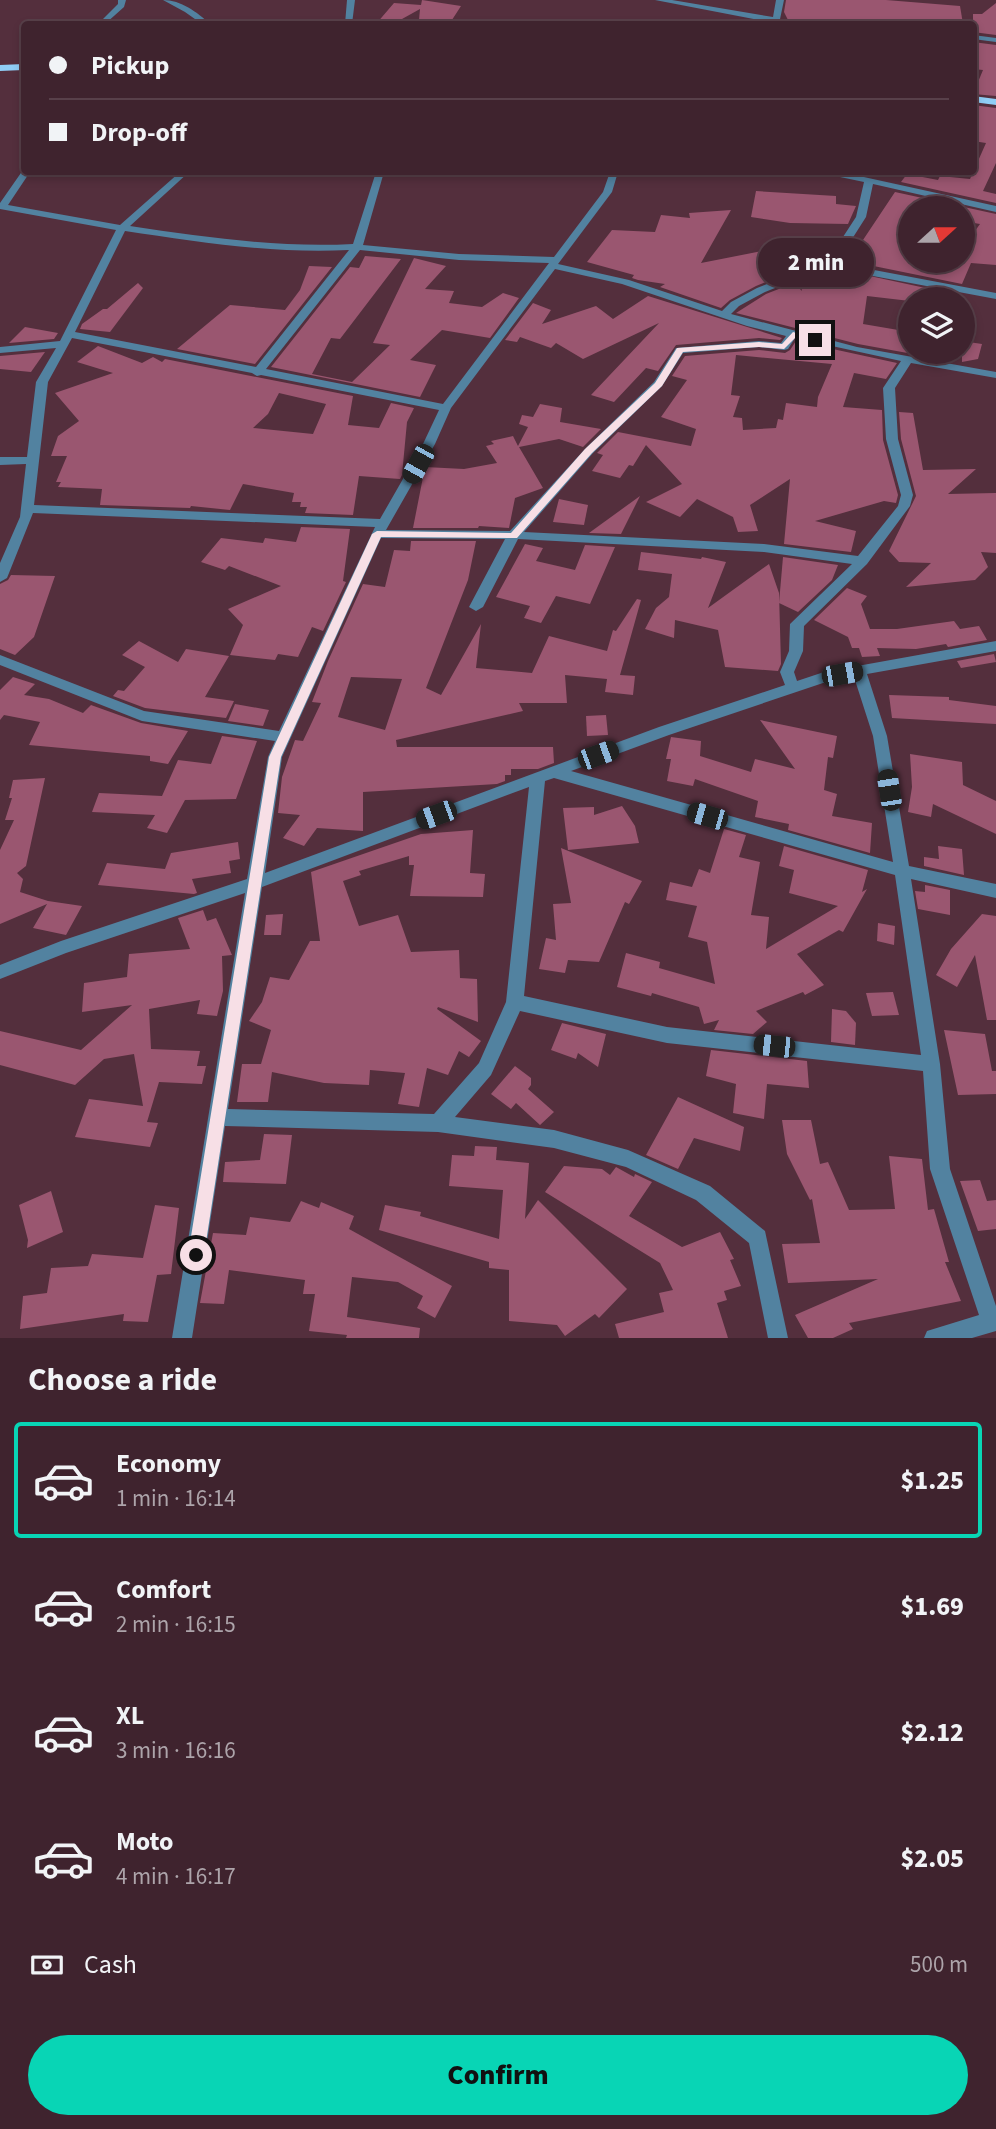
<!DOCTYPE html>
<html lang="en">
<head>
<meta charset="utf-8">
<style>
	:root { --surface:#3f232e; --page:#462b36; --text:#f1f3f6; --muted:#ada4aa; --line:#58404a; --accent:#08d5b5 }
	body { margin:0; font-family:"Source Sans 3",sans-serif; background:var(--page); color:var(--text); height:100vh; display:flex; flex-direction:column; font-size:26px; white-space:nowrap }
	* { box-sizing:border-box; margin:0 }
	p { font-size:23px; color:var(--muted) }
	.icon { flex:none; width:38px; height:38px; fill:none; stroke:currentColor; stroke-width:2; stroke-linecap:round; stroke-linejoin:round }
	.map { position:relative; height:1338px; overflow:hidden }
	.side { display:flex; flex-direction:column; background:var(--surface); flex:1 }
	.side>* { flex:none }
	.top-card { position:absolute; left:21px; top:21px; width:956px; height:154px; border-radius:7px; box-shadow:0 4px 10px #0003,0 0 0 2px var(--line); display:grid; align-content:center; height:154px; padding:0 28px; background:var(--surface) }
	.needle { width:46px; rotate:69deg }
	.buttons { position:absolute; left:898px; top:196px; display:grid; gap:14px }
	.buttons a { display:grid; place-items:center; width:77px; height:77px; border-radius:50%; background:var(--surface); box-shadow:0 4px 10px #0003,0 0 0 2px var(--line); font-size:35px }
	.end { position:absolute; width:32px; height:32px; margin:-16px; border:9px solid #f7dfe6; background:#111; box-shadow:0 0 0 4px #111 }
	.from { border-radius:50% }
	.bubble { position:absolute; height:49px; border-radius:24px; background:var(--surface); box-shadow:0 4px 10px #0003,0 0 0 2px var(--line); font-size:23px; font-weight:800; line-height:49px; text-align:center }
	.car { position:absolute; width:21px; height:42px; margin:-21px -10px; border-radius:9px; box-shadow:0 0 5px 2px #0007; background:linear-gradient(#222 24%,#8ab4d8 0 40%,#222 0 76%,#8ab4d8 0 86%,#222 0) }
	.top-card b { display:flex; align-items:center; gap:24px; height:66px; font-size:26px }
	.top-card b+b { border-top:2px solid var(--line) }
	.top-card i { width:18px; height:18px; background:var(--text) }
	ul { padding:0; list-style:none }
	li { display:flex; align-items:center; gap:21px; height:116px; margin:0 14px 10px; padding:0 14px; border:4px solid transparent; border-radius:7px }
	li div { flex:1 }
	li b { display:block; font-size:26px }
	li em { font-style:normal; font-weight:800 }
	li.selected { border-color:var(--accent) }
	li>.icon { width:63px; height:63px; stroke-width:1.5 }
	h2 { padding:0 28px; font-size:32px; line-height:84px }
	.pay { display:flex; align-items:center; gap:18px; height:77px; padding:0 28px; font-size:26px }
	.pay p { margin-inline-start:auto }
	.primary-button { display:flex; gap:14px; margin-top:auto; padding:14px 28px }
	.primary-button a { flex:1; height:80px; border-radius:42px; background:var(--accent); color:#111; font-size:28px; font-weight:800; line-height:80px; text-align:center }
	.map>svg:first-child { display:block }
	.building { fill:#9a5670; fill-rule:evenodd }
	.lines { fill:none; stroke-linecap:round; stroke-linejoin:round }
	.minor { fill:#5282a0; fill-rule:evenodd }
	.trunk { fill:#90cef6; fill-rule:evenodd }
	.route { fill:#f7dfe6 }
</style>
</head>
<body>
<div class="map">
<svg width="996" height="1338" viewBox="0 0 996 1338">
	<rect width="100%" height="100%" fill="#542f3d"/>
	<g class="building">
		<polygon points="422,0 461,6 450,23 419,20 420,9 393,24 376,24 394,3 421,5"/>
		<polygon points="786,0 886,0 960,6 963,24 790,24 784,12"/>
		<polygon points="996,3 996,35 973,32 973,14 982,14"/>
		<polygon points="973,42 996,45 996,96 973,94 983,70 973,69"/>
		<polygon points="973,105 996,108 996,163 983,191 996,194 996,203 901,182 907,174 938,180 940,176 970,179 986,143 973,141"/>
		<polygon points="756,191 836,196 836,204 856,206 848,224 790,223 751,217"/>
		<path d="M895,192l101,22v51l-25,-2 -9,21 -113,-23zM910,208h52v13l18,3 -18,25v12h-13l-4,7 -35,-7z"/>
		<polygon points="731,210 701,263 762,251 785,274 756,286 730,300 721,308 660,287 665,284 638,280 632,278 634,275 587,262 612,230 655,232 661,215 690,218 689,213"/>
		<polygon points="840,237 826,258 798,269 794,245"/>
		<polygon points="365,256 401,259 340,339 331,338 312,374 352,382 390,345 373,343 414,258 446,266 425,289 454,291 449,303 482,307 503,293 519,298 490,338 442,330 410,360 436,365 420,397 271,367 350,267 359,268"/>
		<polygon points="309,266 332,267 255,364 177,349 230,305 285,310 300,290"/>
		<polygon points="833,268 836,268 834,274 839,276 842,270 958,295 956,299 910,301 867,296 863,324 910,332 910,352 913,354 858,344 736,313 766,294 794,283 802,291 800,281"/>
		<polygon points="138,283 143,288 110,332 80,329 82,324 103,309 107,309"/>
		<polygon points="648,296 782,338 780,340 759,338 676,345 658,371 646,368 614,402 591,395 659,323 583,359 556,343 551,348 520,337 517,342 505,340 533,303 551,310 542,324 596,306 613,319"/>
		<polygon points="25,327 58,333 54,339 9,343"/>
		<path d="M796,341l101,22 -11,16 -32,-6 -11,34 39,3 1,30 15,55 -2,8 -12,-2 -69,20 41,10 -5,21 -67,-8 6,-65 -40,26 8,26 -20,1 -5,-15 -36,-18 -17,18 -34,-15 36,-18 -36,-39 -13,21 -4,-1 -9,13 -28,-7 11,-16 -6,-2 21,-21 73,14 5,-17 -35,-12 26,-37 -15,-4 13,-20 74,-6 26,3 5,-3zM736,355l96,9 -14,33 -1,10 -31,-4 -3,17 -5,-1 -2,9 -33,2 -1,-12 -9,-1 7,-21 -9,-1z"/>
		<polygon points="962,341 982,344 978,359 962,362"/>
		<path d="M98,346l44,17 11,-6 9,5 3,-3 188,37 -5,29 31,3 12,-25 23,5 -7,14 -5,53 -2,4 -41,-3 -6,39 -48,-2 2,-6h-7l1,-5h-9l2,-9 -51,-9 -13,26 -39,-4 -1,2 -90,-3 2,-16 -44,-2 3,-5h-5l11,-26h-16l7,-20 21,-15 -24,-28 58,-20 -36,-11zM279,393l47,11 -13,30 -60,-6 15,-14z"/>
		<polygon points="45,352 31,372 0,369 0,356"/>
		<polygon points="540,404 562,408 560,422 601,429 583,447 559,439 519,447 543,488 515,498 509,528 479,526 478,528 413,528 425,467 464,469 497,463 486,446 494,444 491,441 513,436 518,446 528,427 519,424 522,415 533,417"/>
		<polygon points="899,412 913,413 923,470 976,469 948,494 996,493 996,553 981,552 988,567 975,580 906,587 931,563 899,562 889,551 916,496 901,439"/>
		<polygon points="640,496 621,534 589,533"/>
		<polygon points="559,499 588,505 584,525 553,522"/>
		<polygon points="301,527 350,529 343,581 346,582 323,631 312,627 298,657 278,654 275,660 230,655 243,625 228,609 281,586 229,566 225,570 201,562 221,538 263,543 265,538 296,542"/>
		<path d="M411,541h65l-8,39 -42,108 15,7 40,-71 -5,44 56,5 17,-37 58,15 6,-21 3,1 21,-32 4,1 -21,75 15,1 -2,19 -28,-3 2,-13 -42,-4 2,28h-48l4,8 -127,29 1,7h156l1,16 -16,6h-27v6h-6v6l-8,3 -134,8v39l-46,-3 -13,18 -21,-8 17,-23 -22,-2 4,-36 13,-37 8,1 18,-38 -9,-1 16,-41 35,-77 22,3 9,-37 16,1zM351,677l51,2 -17,51 -47,-13z"/>
		<polygon points="525,544 543,548 536,561 575,570 585,545 615,547 590,604 556,596 541,623 524,618 530,606 496,597"/>
		<polygon points="641,552 701,559 702,557 726,562 708,608 769,564 779,593 781,664 778,671 725,667 718,630 675,620 674,638 645,629 656,608 669,597 672,574 638,570"/>
		<polygon points="783,557 838,565 832,580 798,612 779,603"/>
		<polygon points="11,575 55,576 34,637 15,655 0,649 0,584 8,580"/>
		<polygon points="847,588 867,596 861,604 870,629 897,629 954,621 960,629 979,626 987,640 948,647 946,644 916,649 877,648 880,656 862,657 859,648 852,648 848,637 814,620"/>
		<polygon points="139,641 178,662 186,649 229,656 205,697 234,701 226,718 145,708 113,696 118,690 124,691 145,667 122,655"/>
		<polygon points="994,654 996,662 961,668 957,661"/>
		<polygon points="13,677 35,684 24,695 49,699 83,713 91,705 141,723 188,731 168,764 150,761 150,756 29,745 40,722 4,715 0,720 0,690"/>
		<polygon points="889,695 949,697 949,700 996,706 996,724 892,718"/>
		<polygon points="235,704 269,710 263,726 228,721"/>
		<polygon points="606,715 608,735 587,736 586,716"/>
		<polygon points="760,720 837,736 833,758 828,757 824,790 837,794 832,816 872,823 870,853 788,830 789,824 755,817 758,801 695,779 693,786 667,781 671,759 666,759 671,737 701,741 700,756 751,772 755,759 795,769"/>
		<polygon points="222,736 257,741 236,799 185,800 167,833 147,828 155,815 92,812 99,793 162,796 178,760 211,764"/>
		<polygon points="910,754 962,762 963,785 996,801 996,834 933,804 931,817 908,812 912,787"/>
		<polygon points="45,778 26,866 17,873 23,879 20,892 48,901 82,906 66,935 33,928 47,904 0,924 0,850 14,820 5,820 12,798 9,798 13,780"/>
		<polygon points="622,806 635,826 639,843 568,850 563,808 594,807 594,815"/>
		<polygon points="724,829 746,835 739,857 760,862 751,915 769,917 766,949 838,906 789,893 794,870 779,866 784,846 868,870 862,892 867,889 843,932 839,930 797,954 824,985 805,995 803,992 756,1011 767,1022 753,1034 714,1030 719,1020 704,1024 699,1007 652,993 651,996 617,987 626,953 660,962 659,968 715,984 707,942 688,937 697,906 666,900 670,882 692,887 699,869 710,873"/>
		<polygon points="473,830 470,873 485,874 483,897 410,896 414,865 409,865 409,856 359,871 361,875 343,881 359,926 398,915 411,952 459,950 460,978 477,979 478,1022 438,1007 437,1009 481,1041 469,1057 459,1051 448,1075 427,1068 419,1107 398,1104 405,1073 370,1070 369,1085 324,1083 272,1072 268,1102 237,1102 242,1064 261,1064 271,1030 249,1021 262,1002 270,977 289,980 310,941 320,941 311,872 421,834"/>
		<polygon points="238,842 240,859 229,861 231,873 192,879 197,893 194,894 98,885 107,863 165,869 171,853"/>
		<polygon points="938,846 962,849 964,875 924,866 924,857 939,859"/>
		<polygon points="561,848 642,881 629,904 625,902 599,962 568,960 565,973 539,969 546,938 556,940 553,904 571,903"/>
		<polygon points="925,885 950,890 950,915 918,909 915,891 925,892"/>
		<polygon points="203,910 207,921 216,918 232,955 222,956 223,991 217,1016 197,1014 200,1000 149,1009 151,1049 200,1051 197,1066 206,1066 202,1084 159,1082 147,1122 158,1123 150,1147 75,1137 89,1099 143,1106 134,1054 104,1059 75,1085 0,1065 0,1031 81,1050 132,1005 82,1012 84,983 127,977 129,954 190,949 178,918"/>
		<polygon points="283,914 281,935 264,935 266,915"/>
		<polygon points="982,914 996,916 996,1020 987,1020 975,955 957,987 936,975 951,949"/>
		<polygon points="878,923 895,926 894,945 877,941"/>
		<polygon points="893,992 899,1015 872,1016 866,993"/>
		<polygon points="832,1009 846,1011 856,1023 855,1045 831,1042"/>
		<polygon points="562,1023 606,1034 598,1067 578,1053 576,1059 551,1050"/>
		<polygon points="944,1030 985,1034 992,1071 996,1071 996,1094 958,1095"/>
		<polygon points="711,1050 807,1061 809,1088 767,1084 764,1119 733,1113 736,1084 706,1076"/>
		<polygon points="515,1066 531,1078 531,1085 528,1089 554,1112 540,1125 516,1103 511,1109 491,1094"/>
		<polygon points="678,1097 744,1127 740,1151 694,1138 678,1169 646,1155"/>
		<polygon points="782,1120 811,1120 820,1164 828,1162 849,1210 895,1209 889,1156 922,1159 928,1210 934,1209 949,1262 945,1262 961,1301 849,1323 853,1329 833,1338 808,1338 795,1315 878,1279 788,1283 782,1244 820,1243 812,1199 810,1200 787,1154"/>
		<polygon points="264,1134 292,1135 286,1184 223,1182 225,1162 260,1160"/>
		<polygon points="475,1146 497,1147 496,1160 529,1163 525,1219 538,1200 627,1289 599,1318 595,1314 565,1336 557,1325 509,1321 509,1270 489,1268 489,1262 379,1230 385,1205 421,1212 420,1216 499,1239 503,1190 449,1186 452,1155 474,1156"/>
		<polygon points="564,1166 602,1169 610,1175 616,1167 634,1177 635,1174 652,1182 629,1216 682,1247 720,1232 734,1259 730,1260 741,1286 724,1291 727,1300 717,1303 728,1338 619,1338 615,1324 664,1312 659,1293 673,1290 660,1263 545,1192"/>
		<polygon points="980,1180 987,1201 996,1200 996,1229 978,1231 960,1181"/>
		<polygon points="51,1191 63,1232 27,1248 28,1240 19,1205"/>
		<polygon points="301,1201 319,1208 321,1202 354,1216 349,1229 452,1286 435,1318 417,1308 423,1296 398,1282 352,1277 347,1317 420,1328 419,1338 346,1338 347,1335 309,1331 315,1294 303,1294 305,1280 229,1270 224,1304 200,1303 213,1233 246,1235 250,1217 290,1222"/>
		<polygon points="155,1205 179,1208 171,1274 157,1275 148,1322 123,1321 124,1314 20,1329 23,1296 47,1293 51,1268 88,1266 92,1254 143,1258"/>
	</g>
	<g class="lines">
		<g class="minor">
			<polygon points="118,0 126,0 124,7 105,24 98,24 118,4"/>
			<path d="M163,0c18,0 34,12 47,24h-8l-17,-12z"/>
			<polygon points="347,0 355,0 352,24 345,24"/>
			<polygon points="655,0 672,0 773,17 776,0 784,0 779,24"/>
			<polygon points="973,35 996,38 996,42 973,39"/>
			<path d="M23,170l7,2 -22,33 112,20 60,-53h9l-59,54c74,11 148,22 223,18l23,-72h8l-21,73 96,9 95,3 49,-65 7,-20h8l-6,20 -54,72 71,16 93,31 9,-9 26,-14 71,-28 28,-43 8,-35 -24,-5 -42,-2 -4,-3h47l155,34v6l-123,-28 -7,33 -28,44 36,9 122,23v6l-123,-23 -40,-11 -68,27 -26,14 -8,8 126,33 139,25v6l-85,-15 -16,25 3,51 15,56 -3,11 -43,58 -63,62 -1,25 -9,21 3,9 27,-9 172,-31v10l-129,23 20,62 22,130 87,18v14l-85,-19 29,185 10,105 46,137v25l-24,7h-48l3,-7 52,-16 -49,-146 -7,-98 -256,-28 -147,-32 -29,64 -36,42 99,13 74,20 82,36 55,45 23,107h-20l-19,-95 -53,-43 -70,-33 -72,-19 -116,-16 -213,-6 -33,212h-20l73,-445 -179,60 -66,26v-14l61,-24 186,-62 21,-122 7,-16 -133,-20 -142,-56v-10l144,56 135,20 96,-204 -342,-14 -26,65 -7,4v-19l20,-46 6,-53 -26,1v-8h27l9,-75 20,-34 -56,5v-6l60,-6 56,-111 -116,-21v-6zM125,231c74,11 149,23 224,19l-93,117 -181,-35zM360,250l99,10 90,3 -106,141 -177,-35zM555,269l67,15 125,42 39,10 -5,7 -22,-2 -83,7 -22,34 -69,67 -75,82 -124,-1 49,-86 16,-36zM72,338l180,35 5,3 4,-1 178,35 -16,34 -43,75 -346,-14 14,-123zM795,338l106,23 -18,27 3,51 15,56 -3,11 -40,50 -94,-12 -240,-12 69,-79 69,-67 21,-33 76,-6 25,3 4,-1zM381,538l124,1 -36,68 7,4 7,-4 35,-68 246,13 88,12 -62,60 -1,27 -9,21 5,13 -126,42 -394,146 17,-116zM854,677l19,59 20,126 -322,-91 98,-36 157,-53zM554,778l341,97 26,180 -254,-28 -143,-31 21,-215zM529,787l-23,215 -27,61 -45,51 -206,-5 34,-222z"/>
		</g>
		<g class="trunk">
			<polygon points="24,64 24,70 0,71 0,65"/>
			<polygon points="973,96 996,99 996,105 973,102"/>
		</g>
	</g>
	<polygon class="route" points="793,332 819,340 815,342 795,338 784,349 759,347 683,352 662,386 592,453 517,538 381,537 281,757 204,1255 201,1261 196,1263 190,1261 188,1255 269,757 372,534 377,531 511,533 585,449 655,383 677,348 759,342 782,344"/>
</svg>
<div class="buttons">
<a><svg class="needle" viewBox="-14 -14 28 28"><path d="M0-13l5 13h-10z" fill="#e53935"/><path d="M0 13l5-13h-10z" fill="#ada4aa"/></svg></a>
<a><svg class="icon" aria-label="layers" viewBox="0 0 24 24"><path d="M12 4l9 5-9 5-9-5zM3 14l9 5 9-5"/></svg></a>
</div>
<i class="end from" style="left:196px;top:1255px"></i>
<i class="end" style="left:815px;top:340px"></i>
<div class="bubble" style="left:758px;top:238px;width:116px">2 min</div>
<i class="car" style="left:418px;top:464px;rotate:209deg"></i>
<i class="car" style="left:842px;top:674px;rotate:80deg"></i>
<i class="car" style="left:598px;top:755px;rotate:70deg"></i>
<i class="car" style="left:889px;top:790px;rotate:351deg"></i>
<i class="car" style="left:436px;top:815px;rotate:250deg"></i>
<i class="car" style="left:707px;top:816px;rotate:286deg"></i>
<i class="car" style="left:774px;top:1046px;rotate:276deg"></i>
<div class="top-card">
<b><i class="from"></i>Pickup</b>
<b><i></i>Drop-off</b>
</div>
</div>
<section class="side">
<h2>Choose a ride</h2>
<ul>
<li class="selected"><svg class="icon" aria-label="car" viewBox="0 0 24 24"><path d="M5 17H2v-5l4-1 3-4h7l3 4 3 1v5h-3M9 17h6M6 11h13"/><circle cx="7" cy="17" r="2"/><circle cx="17" cy="17" r="2"/></svg><div><b>Economy</b><p>1 min · 16:14</p></div><em>$1.25</em></li>
<li><svg class="icon" aria-label="car" viewBox="0 0 24 24"><path d="M5 17H2v-5l4-1 3-4h7l3 4 3 1v5h-3M9 17h6M6 11h13"/><circle cx="7" cy="17" r="2"/><circle cx="17" cy="17" r="2"/></svg><div><b>Comfort</b><p>2 min · 16:15</p></div><em>$1.69</em></li>
<li><svg class="icon" aria-label="car" viewBox="0 0 24 24"><path d="M5 17H2v-5l4-1 3-4h7l3 4 3 1v5h-3M9 17h6M6 11h13"/><circle cx="7" cy="17" r="2"/><circle cx="17" cy="17" r="2"/></svg><div><b>XL</b><p>3 min · 16:16</p></div><em>$2.12</em></li>
<li><svg class="icon" aria-label="car" viewBox="0 0 24 24"><path d="M5 17H2v-5l4-1 3-4h7l3 4 3 1v5h-3M9 17h6M6 11h13"/><circle cx="7" cy="17" r="2"/><circle cx="17" cy="17" r="2"/></svg><div><b>Moto</b><p>4 min · 16:17</p></div><em>$2.05</em></li>
</ul>
<div class="pay"><svg class="icon" aria-label="cash" viewBox="0 0 24 24"><path d="M3 7h18v10H3z"/><circle cx="12" cy="12" r="2"/></svg>Cash<p>500 m</p></div>
<div class="primary-button"><a>Confirm</a></div>
</section>
</body>
</html>
